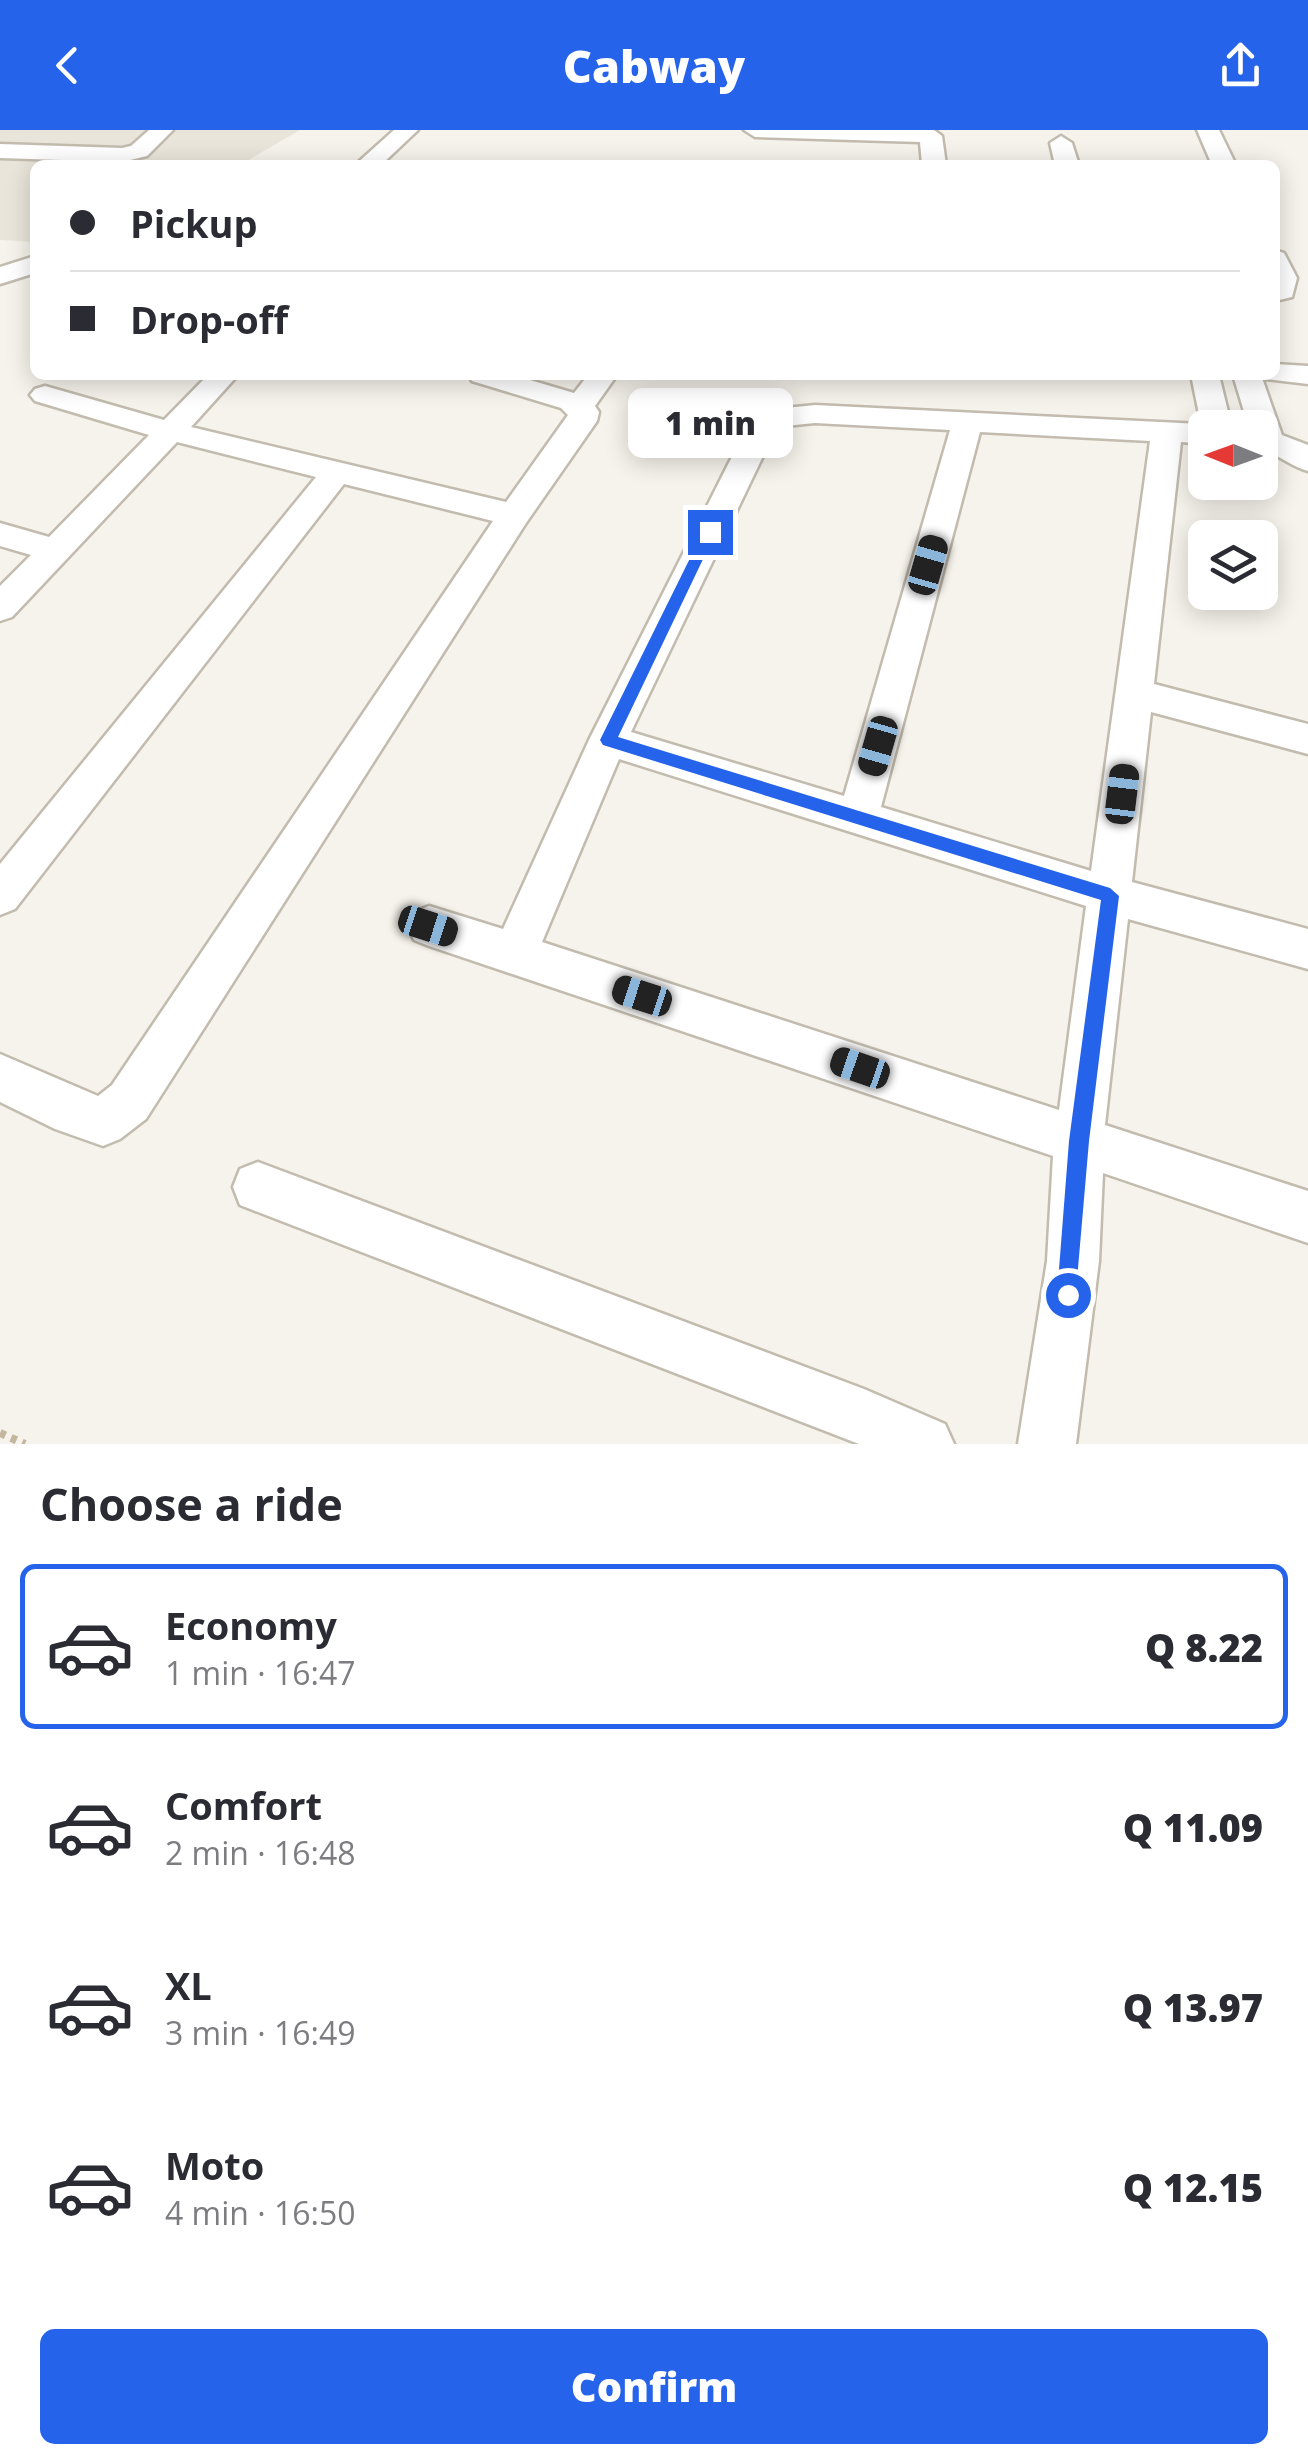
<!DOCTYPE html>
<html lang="en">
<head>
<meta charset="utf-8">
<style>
	:root { --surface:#fff; --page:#f7f7f7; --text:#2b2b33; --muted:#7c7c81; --line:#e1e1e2; --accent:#2563eb }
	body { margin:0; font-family:"Open Sans",sans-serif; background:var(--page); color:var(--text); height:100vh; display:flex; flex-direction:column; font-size:38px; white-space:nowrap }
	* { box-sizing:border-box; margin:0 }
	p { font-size:32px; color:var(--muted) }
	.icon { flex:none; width:55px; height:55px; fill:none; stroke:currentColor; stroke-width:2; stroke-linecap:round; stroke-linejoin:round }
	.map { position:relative; height:1314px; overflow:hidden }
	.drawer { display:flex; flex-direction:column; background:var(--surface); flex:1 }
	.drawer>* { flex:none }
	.hud { position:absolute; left:30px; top:30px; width:1250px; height:220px; border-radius:15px; box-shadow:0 5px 25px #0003; display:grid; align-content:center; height:220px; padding:0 40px; background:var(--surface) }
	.needle { width:65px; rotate:271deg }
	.tools { position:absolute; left:1188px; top:280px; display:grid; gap:20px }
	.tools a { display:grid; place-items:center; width:90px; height:90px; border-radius:15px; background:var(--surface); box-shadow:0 5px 25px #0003; font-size:50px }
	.end { position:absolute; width:45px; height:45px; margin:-22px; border:12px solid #2563eb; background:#fff; box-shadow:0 0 0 5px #fff }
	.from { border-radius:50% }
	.bubble { position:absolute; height:70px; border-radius:15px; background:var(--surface); box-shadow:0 5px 25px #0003; font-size:32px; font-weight:800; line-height:70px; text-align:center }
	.car { position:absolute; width:30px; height:60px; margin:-30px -15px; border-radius:12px; box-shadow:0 0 8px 2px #0007; background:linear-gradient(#222 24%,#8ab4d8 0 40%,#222 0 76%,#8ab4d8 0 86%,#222 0) }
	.hud b { display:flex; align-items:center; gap:35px; height:95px; font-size:38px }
	.hud b+b { border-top:2px solid var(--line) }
	.hud i { width:25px; height:25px; background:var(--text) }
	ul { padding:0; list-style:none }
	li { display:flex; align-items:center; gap:30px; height:165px; margin:0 20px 15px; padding:0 20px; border:5px solid transparent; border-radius:15px }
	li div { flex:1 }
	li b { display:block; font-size:38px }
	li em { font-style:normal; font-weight:800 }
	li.current { border-color:var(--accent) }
	li>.icon { width:90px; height:90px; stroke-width:1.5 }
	h2 { padding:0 40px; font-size:45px; line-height:120px }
	.primary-button { display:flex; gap:20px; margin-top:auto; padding:20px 40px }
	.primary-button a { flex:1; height:115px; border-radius:15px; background:var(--accent); color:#fff; font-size:40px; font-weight:800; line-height:115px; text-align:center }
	header { display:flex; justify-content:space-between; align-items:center; height:130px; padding:0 40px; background:var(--accent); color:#fff; font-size:45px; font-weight:800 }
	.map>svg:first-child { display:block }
	.residential { fill:#eae5da }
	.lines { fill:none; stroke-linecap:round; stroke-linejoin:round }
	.minor-casing { stroke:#c2bbae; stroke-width:5 }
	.path { stroke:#c4b79f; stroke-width:8; stroke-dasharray:6 6; stroke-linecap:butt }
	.minor { fill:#fff; fill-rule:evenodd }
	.route { fill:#2563eb }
</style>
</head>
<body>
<header><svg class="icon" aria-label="back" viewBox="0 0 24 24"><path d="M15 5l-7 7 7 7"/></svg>Cabway<svg class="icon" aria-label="share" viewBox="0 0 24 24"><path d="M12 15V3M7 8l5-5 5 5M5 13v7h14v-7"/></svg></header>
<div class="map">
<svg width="1308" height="1314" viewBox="0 0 1308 1314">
	<rect width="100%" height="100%" fill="#f6f3ec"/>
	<polygon class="residential" points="0,0 300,0 240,35 35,35 35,112 0,110"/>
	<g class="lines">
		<defs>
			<g id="minor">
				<polygon points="149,0 173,0 147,26 122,32 0,28 0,14 122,18 131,16"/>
				<polygon points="394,0 418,0 381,35 355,35"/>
				<polygon points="744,0 934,0 942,6 946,35 922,35 920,12 755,7"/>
				<polygon points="1197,0 1219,0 1236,35 1212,35"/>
				<polygon points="1061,6 1072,13 1079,35 1055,35 1050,13"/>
				<polygon points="1275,120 1284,123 1297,148 1292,167 1275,171"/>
				<polygon points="35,126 35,143 0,154 0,137"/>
				<polygon points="1275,234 1308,236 1308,254 1265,249 1262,245 1275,245"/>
				<polygon points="208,245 238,245 191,297 506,372 568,285 561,278 472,251 468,245 513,245 574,263 588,245 617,245 595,276 599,282 597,291 526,393 146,989 120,1009 103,1016 55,999 0,972 0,924 98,966 112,955 493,391 344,354 15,779 0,785 0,734 316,347 177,312 12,487 0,491 0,456 31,425 0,416 0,393 49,407 149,305 35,271 30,265 35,259 45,256 164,290"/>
				<path d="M1191,245h28l13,53h-27v16l-24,-2 -27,242 154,40v30l-157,-42 -19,170 176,47v40l-180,-50 -23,206 203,66v52l-205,-70 -4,88 -23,183h-58l29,-183 6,-105 -624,-210 -15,-6 -7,-14 7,-14 15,-6 74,23 86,-189 161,-319 16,-11 49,-5 386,19zM815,293l135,7 -106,366 -213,-64 143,-299 11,-7zM980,302l170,9 -59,430 -210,-64zM619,629l467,147 -27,204 -517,-168z"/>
				<path d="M1233,245h28l21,60 26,10v26c-18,-5 -29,-17 -48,-21v-22h-11z"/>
				<polygon points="258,1032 864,1259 945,1294 954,1314 859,1314 258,1082 240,1075 233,1057 240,1039"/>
			</g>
		</defs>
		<use href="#minor" class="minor-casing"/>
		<polyline class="path" points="0,1303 25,1314"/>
		<use href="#minor" class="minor"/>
	</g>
	<polygon class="route" points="710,398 716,402 618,607 1110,758 1119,766 1089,1011 1075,1173 1068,1176 1060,1173 1057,1165 1069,1011 1101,770 603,615 600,610 703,402"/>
</svg>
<div class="tools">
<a><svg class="needle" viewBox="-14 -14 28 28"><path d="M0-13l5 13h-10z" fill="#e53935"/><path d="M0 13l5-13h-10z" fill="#7c7c81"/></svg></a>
<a><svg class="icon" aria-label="layers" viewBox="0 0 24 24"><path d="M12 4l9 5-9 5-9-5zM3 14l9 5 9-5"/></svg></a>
</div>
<i class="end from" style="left:1068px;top:1165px"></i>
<i class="end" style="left:710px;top:402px"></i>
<div class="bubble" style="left:628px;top:258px;width:165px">1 min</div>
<i class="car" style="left:928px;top:435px;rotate:16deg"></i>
<i class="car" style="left:878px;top:616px;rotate:196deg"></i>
<i class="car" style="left:1122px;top:664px;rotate:7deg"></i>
<i class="car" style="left:428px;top:796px;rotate:108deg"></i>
<i class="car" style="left:642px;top:866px;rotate:288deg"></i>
<i class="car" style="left:860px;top:938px;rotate:289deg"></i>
<div class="hud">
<b><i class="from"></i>Pickup</b>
<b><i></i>Drop-off</b>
</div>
</div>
<section class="drawer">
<h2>Choose a ride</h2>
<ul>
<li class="current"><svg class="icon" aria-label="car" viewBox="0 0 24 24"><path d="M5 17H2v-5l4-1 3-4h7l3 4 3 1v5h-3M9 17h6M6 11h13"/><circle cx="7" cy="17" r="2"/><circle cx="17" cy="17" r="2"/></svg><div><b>Economy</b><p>1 min · 16:47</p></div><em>Q 8.22</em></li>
<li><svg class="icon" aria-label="car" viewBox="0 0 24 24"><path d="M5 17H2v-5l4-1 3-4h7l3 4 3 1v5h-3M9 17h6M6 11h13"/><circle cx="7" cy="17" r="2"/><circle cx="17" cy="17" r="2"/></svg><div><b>Comfort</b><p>2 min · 16:48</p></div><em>Q 11.09</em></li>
<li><svg class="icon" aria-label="car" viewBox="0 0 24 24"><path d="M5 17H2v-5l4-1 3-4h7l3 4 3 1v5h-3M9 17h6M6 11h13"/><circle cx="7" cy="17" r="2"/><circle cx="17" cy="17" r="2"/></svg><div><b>XL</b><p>3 min · 16:49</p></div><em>Q 13.97</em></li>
<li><svg class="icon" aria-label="car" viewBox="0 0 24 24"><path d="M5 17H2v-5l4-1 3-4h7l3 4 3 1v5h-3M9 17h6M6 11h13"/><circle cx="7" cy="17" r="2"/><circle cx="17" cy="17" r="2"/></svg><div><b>Moto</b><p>4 min · 16:50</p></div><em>Q 12.15</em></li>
</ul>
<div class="primary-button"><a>Confirm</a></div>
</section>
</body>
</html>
